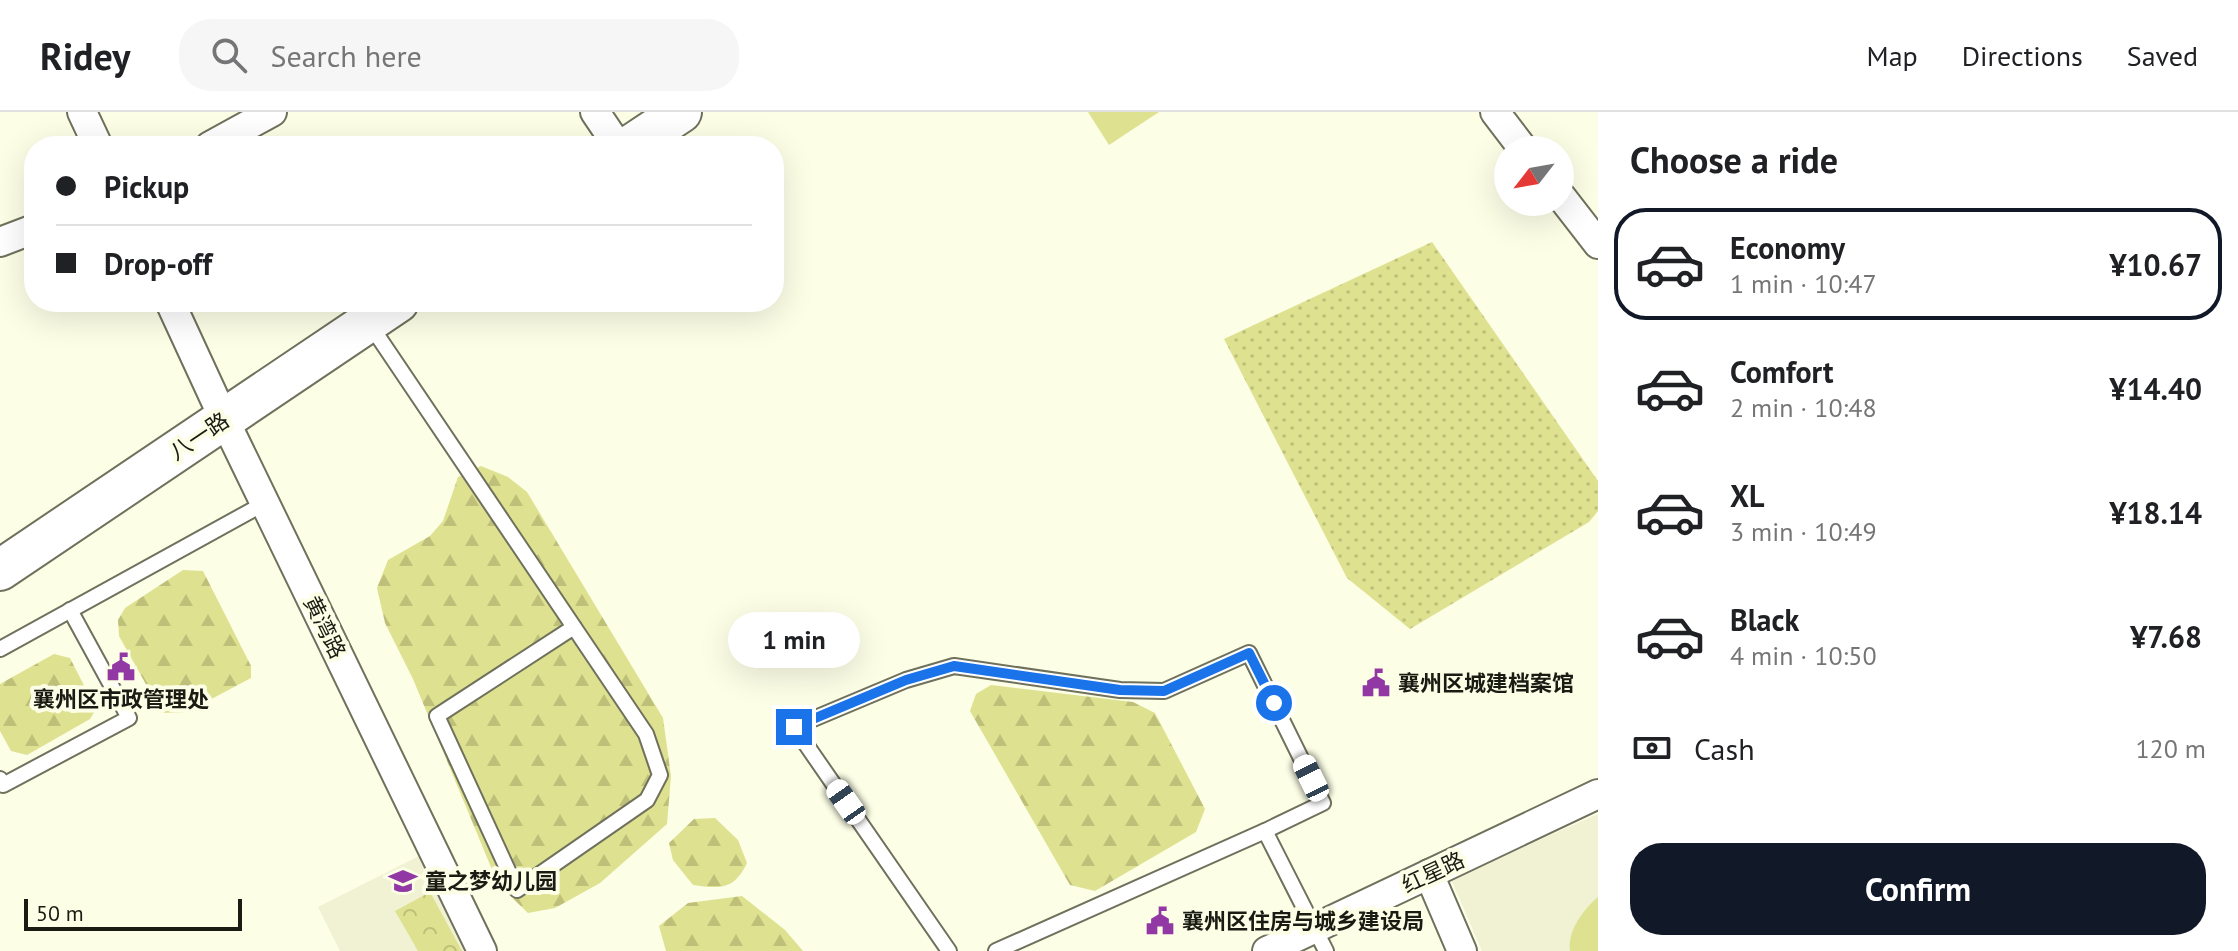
<!DOCTYPE html>
<html lang="en">
<head>
<meta charset="utf-8">
<style>
	:root { --surface:#fff; --page:#f6f6f6; --text:#202124; --muted:#757577; --line:#e0e0e0; --accent:#111827 }
	body { margin:0; font-family:"PT Sans","Noto Sans SC",sans-serif; background:var(--page); color:var(--text); height:100vh; display:flex; flex-direction:column; font-size:30px; white-space:nowrap }
	* { box-sizing:border-box; margin:0 }
	p { font-size:26px; color:var(--muted) }
	.icon { flex:none; width:44px; height:44px; fill:none; stroke:currentColor; stroke-width:2; stroke-linecap:round; stroke-linejoin:round }
	.map { position:relative; flex:1; overflow:hidden }
	.side { display:flex; flex-direction:column; background:var(--surface); width:640px }
	.side>* { flex:none }
	.banner { position:absolute; left:24px; top:24px; width:760px; height:176px; border-radius:32px; box-shadow:0 8px 32px #0002; display:grid; align-content:center; height:176px; padding:0 32px; background:var(--surface) }
	.needle { width:52px; rotate:239deg }
	.fabs { position:absolute; left:1494px; top:24px; display:grid; gap:16px }
	.fabs a { display:grid; place-items:center; width:80px; height:80px; border-radius:50%; background:var(--surface); box-shadow:0 8px 32px #0002; font-size:40px }
	.scale { position:absolute; left:24px; bottom:20px; width:218px; box-sizing:border-box; padding-left:8px; border:4px solid #1a1b13; border-top:0; font-size:22px; line-height:28px; white-space:nowrap; color:#1a1b13; -webkit-text-stroke:6px #fcfee6; paint-order:stroke }
	.end { position:absolute; width:36px; height:36px; margin:-18px; border:10px solid #1a73e8; background:#fff; box-shadow:0 0 0 4px #fff }
	.from { border-radius:50% }
	.bubble { position:absolute; height:56px; border-radius:28px; background:var(--surface); box-shadow:0 8px 32px #0002; font-size:26px; font-weight:800; line-height:56px; text-align:center }
	.car { position:absolute; width:24px; height:48px; margin:-24px -12px; border-radius:10px; box-shadow:0 0 6px 2px #0007; background:linear-gradient(#fff 24%,#345 0 40%,#fff 0 76%,#345 0 86%,#fff 0) }
	.banner b { display:flex; align-items:center; gap:28px; height:76px; font-size:30px }
	.banner b+b { border-top:2px solid var(--line) }
	.banner i { width:20px; height:20px; background:var(--text) }
	ul { padding:0; list-style:none }
	li { display:flex; align-items:center; gap:24px; height:112px; margin:0 16px 12px; padding:0 16px; border:4px solid transparent; border-radius:32px }
	li div { flex:1 }
	li b { display:block; font-size:30px }
	li em { font-style:normal; font-weight:800 }
	li.selected { border-color:var(--accent) }
	li>.icon { width:72px; height:72px; stroke-width:1.5 }
	h2 { padding:0 32px; font-size:36px; line-height:96px }
	.pay { display:flex; align-items:center; gap:20px; height:88px; padding:0 32px; font-size:30px }
	.pay p { margin-inline-start:auto }
	.button { display:flex; gap:16px; margin-top:auto; padding:16px 32px }
	.button a { flex:1; height:92px; border-radius:32px; background:var(--accent); color:#fff; font-size:32px; font-weight:800; line-height:92px; text-align:center }
	header { display:flex; align-items:center; gap:48px; box-sizing:border-box; height:112px; padding:0 40px; background:var(--surface); border-bottom:2px solid var(--line) }
	header strong { font-size:38px }
	nav { display:flex; gap:44px; margin-inline-start:auto; font-size:28px }
	.search { width:560px; height:72px; background:var(--page); display:flex; align-items:center; gap:20px; box-sizing:border-box; padding:0 28px; border-radius:32px; color:var(--muted); font-size:30px }
	main { display:flex; flex:1; min-height:0 }
	.map>svg:first-child { display:block }
	.built { fill:#f0f2d3 }
	.grass { fill:url(#grass-dots) }
	.forest { fill:url(#forest-firs) }
	.park { fill:url(#park-crowns) }
	.pitch { fill:#dee18f }
	.lines { fill:none; stroke-linecap:round; stroke-linejoin:round }
	.lane-casing { stroke:#6f715c; stroke-width:18 }
	.street-casing { stroke:#6f715c; stroke-width:32 }
	.secondary-casing { stroke:#6f715c; stroke-width:44 }
	.lane { stroke:#fff; stroke-width:14 }
	.street { stroke:#fff; stroke-width:28 }
	.secondary { stroke:#fff; stroke-width:40 }
	.route { stroke:#1a73e8; stroke-width:10 }
	.labels { text-anchor:middle; stroke-width:8; stroke-linejoin:round; paint-order:stroke }
	.street-label { font-size:22px; fill:#1a1b13; stroke:#fcfee6 }
	.poi-label { font-size:22px; font-weight:bold; fill:#1a1b13; stroke:#fcfee6; text-anchor:start }
</style>
</head>
<body>
<header>
<strong>Ridey</strong>
<div class="search"><svg class="icon" aria-label="search" viewBox="0 0 24 24"><circle cx="10" cy="10" r="6"/><path d="M15 15l6 6"/></svg>Search here</div>
<nav><a>Map</a><a>Directions</a><a>Saved</a></nav>
</header>
<main>
<div class="map">
<svg width="1598" height="839" viewBox="0 0 1598 839">
	<defs>
		<pattern id="grass-dots" width="8" height="8" patternUnits="userSpaceOnUse" patternTransform="scale(2)"><rect width="8" height="8" fill="#dee18f"/><path d="M2 2h.1M6 6h.1" fill="none" stroke="#bec07a" stroke-width="1.8" stroke-linecap="round"/></pattern>
		<pattern id="forest-firs" width="22" height="20" patternUnits="userSpaceOnUse" patternTransform="scale(2)"><rect width="22" height="20" fill="#dee18f"/><path d="M5 1l3.5 6h-7zM16 11l3.5 6h-7z" fill="#bec07a"/></pattern>
		<pattern id="park-crowns" width="20" height="18" patternUnits="userSpaceOnUse" patternTransform="scale(2)"><rect width="20" height="18" fill="#dee18f"/><path d="M2 6a3 3 0 1 1 6 0M12 15a3 3 0 1 1 6 0" fill="none" stroke="#bec07a"/></pattern>
	</defs>
	<rect width="100%" height="100%" fill="#fcfee6"/>
	<g class="built">
		<polygon points="1598,702 1598,839 1482,839 1451,767"/>
		<polygon points="423,742 470,839 340,839 318,795"/>
	</g>
	<polygon class="grass" points="1432,130 1598,369 1598,399 1589,410 1410,517 1347,466 1224,227"/>
	<g class="forest">
		<polygon points="481,354 508,365 527,380 663,606 671,664 667,712 600,771 555,796 528,801 498,772 413,567 385,511 377,476 388,448 430,424 443,409 458,365"/>
		<polygon points="183,458 203,459 251,554 251,566 187,600 162,601 119,524 118,508 125,496"/>
		<polygon points="54,542 70,546 96,597 90,607 27,643 11,639 0,619 0,572"/>
		<polygon points="991,573 1133,590 1155,601 1205,697 1196,720 1095,779 1070,773 970,599 976,582"/>
		<path d="M715,706l23,22 9,23c-13,27 -27,26 -54,22l-20,-25 -4,-17 25,-24z"/>
		<polygon points="742,784 785,818 803,839 666,839 659,814 688,791"/>
	</g>
	<polygon class="park" points="430,780 462,839 418,839 395,799"/>
	<g class="pitch">
		<polygon points="1088,0 1159,0 1109,33"/>
		<path d="M1598,785v54h-28c-3,-20 13,-41 28,-54z"/>
	</g>
	<g class="lines">
		<defs>
			<g id="lane">
				<polyline points="371,214 646,622 660,663 647,688 517,778 437,604 574,515"/>
				<polyline points="0,537 265,391"/>
				<polyline points="0,667 3,673 129,606 70,498"/>
				<polyline points="1265,719 1326,839"/>
				<polyline points="949,839 794,615 906,568 954,554 1120,578 1164,579 1249,541 1323,691 1265,719 996,839"/>
			</g>
			<g id="street">
				<polyline points="82,0 98,34"/>
				<polyline points="595,0 618,34"/>
				<polyline points="1495,0 1524,38"/>
				<polyline points="210,34 272,0"/>
				<polyline points="1560,83 1598,132"/>
				<polyline points="0,130 34,117"/>
				<polyline points="170,190 224,307 482,839"/>
				<polyline points="1429,762 1462,839"/>
				<polyline points="1267,839 1598,682"/>
			</g>
			<g id="secondary">
				<polyline points="630,34 681,0"/>
				<polyline points="0,458 398,190"/>
			</g>
		</defs>
		<use href="#lane" class="lane-casing"/>
		<use href="#street" class="street-casing"/>
		<use href="#secondary" class="secondary-casing"/>
		<use href="#lane" class="lane"/>
		<use href="#street" class="street"/>
		<use href="#secondary" class="secondary"/>
	</g>
	<g class="lines">
		<polyline class="route" points="794,615 906,568 954,554 1120,578 1164,579 1249,541 1274,591"/>
	</g>
	<defs>
		<symbol id="civic-bare" viewBox="-9 -9 18 18"><path d="M-.6-6.5H3V-4.5H.6V-3L4-1V1h2V6H-6V1h2V-1L-.6-3ZM-1.2 2.5V6h2.4V2.5Z" fill="#9138a4" stroke="#fcfee6" stroke-width="2.5" paint-order="stroke"/></symbol>
		<symbol id="school-bare" viewBox="-9 -9 18 18"><path d="M0-5L7-2L0 1L-7-2ZM-4 1L0 2.5L4 1V4Q0 6-4 4Z" fill="#9138a4" stroke="#fcfee6" stroke-width="2.5" paint-order="stroke"/></symbol>
	</defs>
	<g fill-rule="evenodd">
		<use href="#civic-bare" x="101" y="535" width="40" height="40"/>
		<use href="#civic-bare" x="1356" y="551" width="40" height="40"/>
		<use href="#school-bare" x="383" y="749" width="40" height="40"/>
		<use href="#civic-bare" x="1140" y="789" width="40" height="40"/>
	</g>
	<g class="labels">
		<g class="street-label">
			<text transform="translate(199 324) rotate(-34)" y="8">八一路</text>
			<text transform="translate(325 515) rotate(64)" y="8">黄湾路</text>
			<text transform="translate(1433 760) rotate(-25)" y="8">红星路</text>
		</g>
		<g class="poi-label">
			<text x="1398" y="579">襄州区城建档案馆</text>
			<text x="121" y="595" text-anchor="middle">襄州区市政管理处</text>
			<text x="425" y="777">童之梦幼儿园</text>
			<text x="1182" y="817">襄州区住房与城乡建设局</text>
		</g>
	</g>
</svg>
<div class="fabs">
<a><svg class="needle" viewBox="-14 -14 28 28"><path d="M0-13l5 13h-10z" fill="#e53935"/><path d="M0 13l5-13h-10z" fill="#757577"/></svg></a>
</div>
<div class="scale">50 m</div>
<i class="end from" style="left:1274px;top:591px"></i>
<i class="end" style="left:794px;top:615px"></i>
<div class="bubble" style="left:728px;top:500px;width:132px">1 min</div>
<i class="car" style="left:1311px;top:666px;rotate:334deg"></i>
<i class="car" style="left:846px;top:690px;rotate:325deg"></i>
<div class="banner">
<b><i class="from"></i>Pickup</b>
<b><i></i>Drop-off</b>
</div>
</div>
<section class="side">
<h2>Choose a ride</h2>
<ul>
<li class="selected"><svg class="icon" aria-label="car" viewBox="0 0 24 24"><path d="M5 17H2v-5l4-1 3-4h7l3 4 3 1v5h-3M9 17h6M6 11h13"/><circle cx="7" cy="17" r="2"/><circle cx="17" cy="17" r="2"/></svg><div><b>Economy</b><p>1 min · 10:47</p></div><em>¥10.67</em></li>
<li><svg class="icon" aria-label="car" viewBox="0 0 24 24"><path d="M5 17H2v-5l4-1 3-4h7l3 4 3 1v5h-3M9 17h6M6 11h13"/><circle cx="7" cy="17" r="2"/><circle cx="17" cy="17" r="2"/></svg><div><b>Comfort</b><p>2 min · 10:48</p></div><em>¥14.40</em></li>
<li><svg class="icon" aria-label="car" viewBox="0 0 24 24"><path d="M5 17H2v-5l4-1 3-4h7l3 4 3 1v5h-3M9 17h6M6 11h13"/><circle cx="7" cy="17" r="2"/><circle cx="17" cy="17" r="2"/></svg><div><b>XL</b><p>3 min · 10:49</p></div><em>¥18.14</em></li>
<li><svg class="icon" aria-label="car" viewBox="0 0 24 24"><path d="M5 17H2v-5l4-1 3-4h7l3 4 3 1v5h-3M9 17h6M6 11h13"/><circle cx="7" cy="17" r="2"/><circle cx="17" cy="17" r="2"/></svg><div><b>Black</b><p>4 min · 10:50</p></div><em>¥7.68</em></li>
</ul>
<div class="pay"><svg class="icon" aria-label="cash" viewBox="0 0 24 24"><path d="M3 7h18v10H3z"/><circle cx="12" cy="12" r="2"/></svg>Cash<p>120 m</p></div>
<div class="button"><a>Confirm</a></div>
</section>
</main>
</body>
</html>
